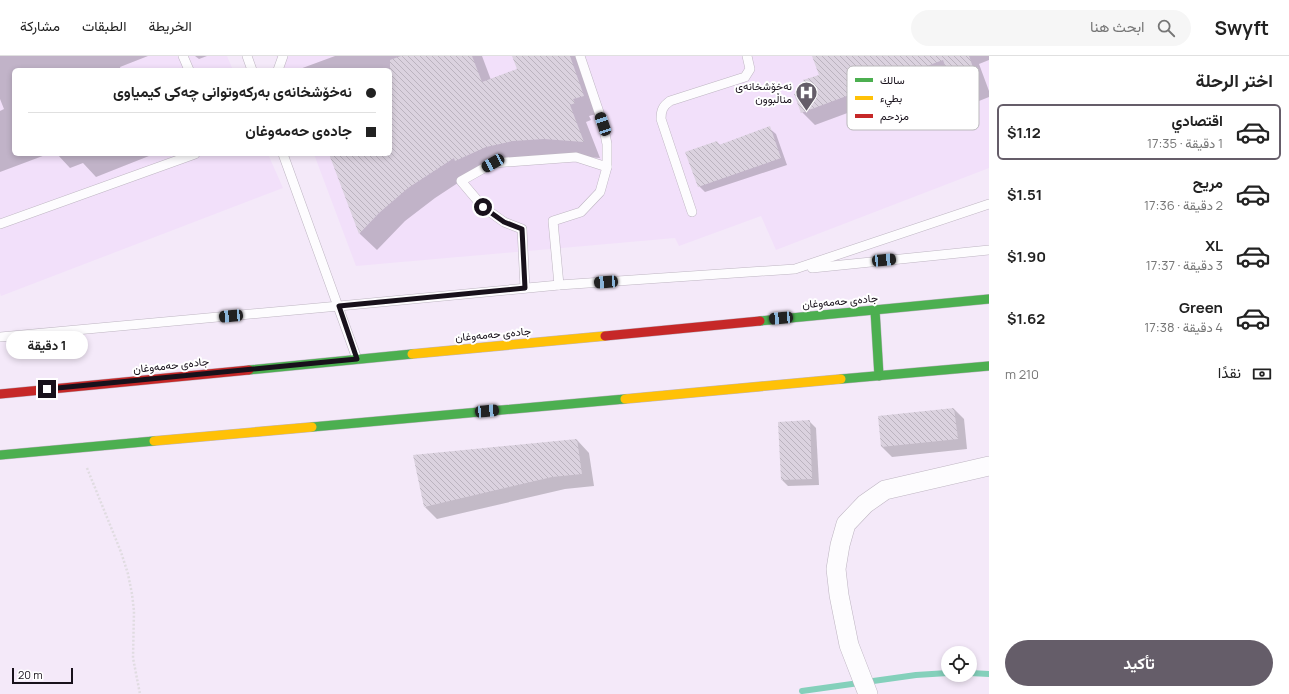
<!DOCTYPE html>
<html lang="ar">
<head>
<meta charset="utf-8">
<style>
	:root { --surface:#fff; --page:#f6f6f6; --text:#222; --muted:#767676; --line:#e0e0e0; --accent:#655d69 }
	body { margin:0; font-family:Manrope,Vazirmatn,sans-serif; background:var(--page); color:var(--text); direction:rtl; height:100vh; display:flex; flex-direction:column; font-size:15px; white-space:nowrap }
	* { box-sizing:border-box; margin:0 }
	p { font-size:13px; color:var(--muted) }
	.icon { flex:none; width:22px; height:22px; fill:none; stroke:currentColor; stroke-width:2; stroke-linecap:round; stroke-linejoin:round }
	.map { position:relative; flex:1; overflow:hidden; direction:ltr }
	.panel { display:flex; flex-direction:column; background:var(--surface); width:300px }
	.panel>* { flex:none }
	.hud { position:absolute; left:12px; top:12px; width:380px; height:88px; border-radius:6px; box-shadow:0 2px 6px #0003; direction:rtl; display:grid; align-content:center; height:88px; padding:0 16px; background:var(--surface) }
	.controls { position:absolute; left:941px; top:590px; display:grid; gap:8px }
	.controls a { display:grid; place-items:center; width:36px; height:36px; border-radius:50%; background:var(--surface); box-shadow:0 2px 6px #0003; font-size:20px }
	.scale { position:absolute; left:12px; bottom:10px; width:61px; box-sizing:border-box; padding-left:4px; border:2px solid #18111b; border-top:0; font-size:11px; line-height:14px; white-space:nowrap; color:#18111b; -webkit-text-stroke:3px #fff; paint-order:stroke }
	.end { position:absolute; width:18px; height:18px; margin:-9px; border:5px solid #18111b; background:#fff; box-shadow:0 0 0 2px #fff }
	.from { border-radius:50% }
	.bubble { position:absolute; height:28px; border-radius:14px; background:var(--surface); box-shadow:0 2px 6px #0003; font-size:13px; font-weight:700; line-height:28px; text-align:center; direction:rtl }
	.car { position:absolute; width:12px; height:24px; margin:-12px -6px; border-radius:5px; box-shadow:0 0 3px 1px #0007; background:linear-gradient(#222 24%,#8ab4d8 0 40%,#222 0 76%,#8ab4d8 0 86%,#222 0) }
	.hud b { display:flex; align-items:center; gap:14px; height:38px; font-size:15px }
	.hud b+b { border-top:1px solid var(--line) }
	.hud i { width:10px; height:10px; background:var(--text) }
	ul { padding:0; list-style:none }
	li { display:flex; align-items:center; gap:12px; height:56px; margin:0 8px 6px; padding:0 8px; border:2px solid transparent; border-radius:6px }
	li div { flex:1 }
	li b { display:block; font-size:15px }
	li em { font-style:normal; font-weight:700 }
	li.on { border-color:var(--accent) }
	li>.icon { width:36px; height:36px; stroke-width:1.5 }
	h2 { padding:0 16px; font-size:18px; line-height:48px }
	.pay { display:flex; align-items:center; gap:10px; height:44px; padding:0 16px; font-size:15px }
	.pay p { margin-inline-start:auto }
	.button { display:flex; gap:8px; margin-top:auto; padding:8px 16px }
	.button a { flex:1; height:46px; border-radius:24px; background:var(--accent); color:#fff; font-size:16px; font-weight:700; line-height:46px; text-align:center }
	header { display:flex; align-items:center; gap:24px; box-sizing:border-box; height:56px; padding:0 20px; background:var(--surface); border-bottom:1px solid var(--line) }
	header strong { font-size:19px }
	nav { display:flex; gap:22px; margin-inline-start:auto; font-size:14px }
	.search { width:280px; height:36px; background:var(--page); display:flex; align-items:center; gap:10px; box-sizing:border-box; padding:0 14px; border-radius:22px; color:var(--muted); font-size:15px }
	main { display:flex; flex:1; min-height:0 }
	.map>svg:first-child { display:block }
	.built { fill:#f2e0fa }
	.shadow { fill:#0003 }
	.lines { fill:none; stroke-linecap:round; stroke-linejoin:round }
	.stream { stroke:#84d0bb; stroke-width:6 }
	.building { fill:url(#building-back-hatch) }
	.lane-casing { stroke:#beb5c2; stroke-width:10 }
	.street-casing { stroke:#beb5c2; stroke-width:20 }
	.fast-casing { stroke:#beb5c2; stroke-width:10 }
	.slow-casing { stroke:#beb5c2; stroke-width:10 }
	.jam-casing { stroke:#beb5c2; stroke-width:10 }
	.path { stroke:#e0dce1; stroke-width:2.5; stroke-dasharray:2 2; stroke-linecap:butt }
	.lane { stroke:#fdfcfe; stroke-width:9 }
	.street { stroke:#fdfcfe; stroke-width:19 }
	.fast { stroke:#4caf50; stroke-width:9 }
	.slow { stroke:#ffc107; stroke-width:9 }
	.jam { stroke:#c62828; stroke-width:9 }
	.route { stroke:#18111b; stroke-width:5 }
	.labels { text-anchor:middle; stroke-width:4; stroke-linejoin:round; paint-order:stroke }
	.poi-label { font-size:11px; fill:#18111b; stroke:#fff; text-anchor:end }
	.street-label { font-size:11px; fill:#18111b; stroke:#fff }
	.key { fill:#fff; stroke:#bab8bb; stroke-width:1 }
	.key-label { font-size:11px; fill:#18111b }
</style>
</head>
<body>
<header>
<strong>Swyft</strong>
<div class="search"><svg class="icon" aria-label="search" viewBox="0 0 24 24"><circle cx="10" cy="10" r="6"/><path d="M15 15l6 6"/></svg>ابحث هنا</div>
<nav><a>الخريطة</a><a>الطبقات</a><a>مشاركة</a></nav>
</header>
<main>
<section class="panel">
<h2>اختر الرحلة</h2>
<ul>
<li class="on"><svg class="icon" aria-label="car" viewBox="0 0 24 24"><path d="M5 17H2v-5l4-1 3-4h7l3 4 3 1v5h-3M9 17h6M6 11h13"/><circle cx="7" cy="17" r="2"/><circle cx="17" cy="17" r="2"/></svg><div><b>اقتصادي</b><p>1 دقيقة · 17:35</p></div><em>$1.12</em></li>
<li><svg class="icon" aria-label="car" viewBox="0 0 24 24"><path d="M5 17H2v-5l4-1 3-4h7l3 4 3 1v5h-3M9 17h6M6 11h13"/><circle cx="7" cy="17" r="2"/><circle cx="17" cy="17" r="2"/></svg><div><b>مريح</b><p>2 دقيقة · 17:36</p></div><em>$1.51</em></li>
<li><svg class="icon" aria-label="car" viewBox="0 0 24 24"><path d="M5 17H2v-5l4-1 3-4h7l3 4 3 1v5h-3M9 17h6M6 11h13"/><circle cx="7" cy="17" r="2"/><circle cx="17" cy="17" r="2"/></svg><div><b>XL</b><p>3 دقيقة · 17:37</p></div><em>$1.90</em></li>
<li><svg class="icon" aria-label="car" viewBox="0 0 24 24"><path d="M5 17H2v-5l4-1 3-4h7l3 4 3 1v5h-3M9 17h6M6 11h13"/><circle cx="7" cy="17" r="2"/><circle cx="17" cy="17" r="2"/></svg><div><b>Green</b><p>4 دقيقة · 17:38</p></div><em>$1.62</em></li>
</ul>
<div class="pay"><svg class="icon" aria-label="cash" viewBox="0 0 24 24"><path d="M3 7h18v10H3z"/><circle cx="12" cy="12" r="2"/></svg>نقدًا<p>210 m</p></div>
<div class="button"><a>تأكيد</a></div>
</section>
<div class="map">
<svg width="989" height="638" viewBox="0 0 989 638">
	<defs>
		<pattern id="building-back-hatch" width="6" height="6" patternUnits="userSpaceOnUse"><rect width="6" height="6" fill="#dbd2df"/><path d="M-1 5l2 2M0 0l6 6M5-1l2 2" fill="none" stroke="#bbb3bf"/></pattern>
	</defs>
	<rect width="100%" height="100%" fill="#f4e9f9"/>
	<g class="built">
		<polygon points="0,0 227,0 233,14 14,14 14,98 268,98 283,132 1,240 0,237"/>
		<polygon points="276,0 989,0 989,112 776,194 761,160 679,190 675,182 356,210 314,98 390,98 390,14 282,14"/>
	</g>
	<g class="shadow">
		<polygon points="0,0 148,0 120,11 121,14 14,14 14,98 48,98 0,116 0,55 4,53 0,43"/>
		<polygon points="195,0 207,0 199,3"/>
		<polygon points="335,0 482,0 491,24 518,13 513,0 581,0 600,57 589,60 591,64 586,66 600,102 573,100 503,108 473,122 470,119 435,142 405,165 377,194 360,178 330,98 390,98 390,14 297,14"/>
		<polygon points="813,0 989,0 989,4 979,8 989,35 989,41 969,49 956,36 950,19 815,69 802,56 808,34 820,19"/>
		<polygon points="769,72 776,78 787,109 705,136 699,130 717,86 721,90"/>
		<polygon points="57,98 154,98 96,121 83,107 70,112"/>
		<polygon points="954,353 964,363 967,393 892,401 882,391"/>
		<polygon points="809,365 816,372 819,429 788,430 782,424"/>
		<polygon points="577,384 589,397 594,430 565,433 437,463 425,451"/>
	</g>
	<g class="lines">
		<g class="stream">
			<polyline points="970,617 989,618"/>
			<polyline points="802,635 916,619 948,617"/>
		</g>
	</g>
	<g class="building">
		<polygon points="401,0 472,0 482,26 517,13 512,0 570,0 584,40 573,43 575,47 570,49 584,86 544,83 513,85 486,91 455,105 454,102 408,132 379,157 359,178 329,98 390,98 390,4"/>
		<polygon points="812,0 969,0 979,28 955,37 943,4 801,57 794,38 807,33 803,24 819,19"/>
		<polygon points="770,70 781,102 698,131 685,96 717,85 719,89"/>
		<polygon points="954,352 958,383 881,391 878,360"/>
		<polygon points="810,364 812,423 781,424 778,366"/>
		<polygon points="577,383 582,418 552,421 424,451 413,399"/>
	</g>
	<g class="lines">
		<defs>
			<g id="lane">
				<polyline points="183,0 189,14"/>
				<polyline points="247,0 252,14"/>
				<polyline points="278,14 283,0"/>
				<polyline points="283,98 357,303"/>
				<path d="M692,156l-31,-93c0,-9 2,-13 9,-18l75,-24 5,-8 -3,-13"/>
				<polyline points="0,168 195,98"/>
				<polyline points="812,212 989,194"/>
				<polyline points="559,229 553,165 581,156 600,136 607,111 607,88 603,68 580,0"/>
				<polyline points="525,232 522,173 504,166 483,151 461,125 493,107 576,101 607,111"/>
				<polyline points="0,281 339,250 559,229 795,213 989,148"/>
			</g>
			<polyline id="street" points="868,638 849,589 839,539 836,513 840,489 846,468 865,448 885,434 989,410"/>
			<g id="fast">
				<polyline points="875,254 879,320"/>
				<polyline points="760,265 989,243"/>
				<polyline points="249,314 412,298"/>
				<polyline points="841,323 989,310"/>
				<polyline points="312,371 625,343"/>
				<polyline points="0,399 154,385"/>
			</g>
			<g id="slow">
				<polyline points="412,298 605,280"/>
				<polyline points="625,343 841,323"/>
				<polyline points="154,385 312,371"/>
			</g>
			<g id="jam">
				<polyline points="605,280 760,265"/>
				<polyline points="0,338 249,314"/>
			</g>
		</defs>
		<use href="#lane" class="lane-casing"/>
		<use href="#street" class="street-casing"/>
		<use href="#fast" class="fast-casing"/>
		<use href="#slow" class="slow-casing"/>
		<use href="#jam" class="jam-casing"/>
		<polyline class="path" points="87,412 121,496 128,518 132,538 134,555 133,602 140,638"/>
		<use href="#lane" class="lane"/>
		<use href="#street" class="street"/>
		<use href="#fast" class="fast"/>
		<use href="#slow" class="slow"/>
		<use href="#jam" class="jam"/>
	</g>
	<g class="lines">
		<polyline class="route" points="47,333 357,303 339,250 525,232 522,173 504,166 483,151"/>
	</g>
	<defs>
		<symbol id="hospital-pin" viewBox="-11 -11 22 30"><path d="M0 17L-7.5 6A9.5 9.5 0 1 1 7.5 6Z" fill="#655d69" stroke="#fff"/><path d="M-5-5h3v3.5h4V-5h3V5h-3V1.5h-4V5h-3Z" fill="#fff"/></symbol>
	</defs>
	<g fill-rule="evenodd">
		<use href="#hospital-pin" x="794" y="24" width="25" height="34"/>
	</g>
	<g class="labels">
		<g class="poi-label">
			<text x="792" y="34">نەخۆشخانەی<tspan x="792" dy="13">مناڵبوون</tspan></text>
		</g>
		<g class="street-label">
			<text transform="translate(840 245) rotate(-5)" y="4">جادەی حەمەوغان</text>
			<text transform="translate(493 278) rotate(-5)" y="4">جادەی حەمەوغان</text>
			<text transform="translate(171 309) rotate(-6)" y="4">جادەی حەمەوغان</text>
		</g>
	</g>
	<rect x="847" y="10" width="132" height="64" rx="6" class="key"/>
	<rect x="855" y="22" width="18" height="4" fill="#4caf50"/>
	<rect x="855" y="40" width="18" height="4" fill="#ffc107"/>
	<rect x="855" y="58" width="18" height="4" fill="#c62828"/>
	<g class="key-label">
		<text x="880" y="28">سالك</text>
		<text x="880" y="46">بطيء</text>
		<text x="880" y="64">مزدحم</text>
	</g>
</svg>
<div class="controls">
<a><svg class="icon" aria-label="locate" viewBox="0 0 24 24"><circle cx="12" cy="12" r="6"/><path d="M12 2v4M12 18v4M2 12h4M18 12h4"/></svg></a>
</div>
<div class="scale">20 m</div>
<i class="end from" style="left:483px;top:151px"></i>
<i class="end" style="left:47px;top:333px"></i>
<div class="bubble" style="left:6px;top:275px;width:82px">1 دقيقة</div>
<i class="car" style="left:603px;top:68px;rotate:341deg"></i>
<i class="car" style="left:493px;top:107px;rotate:241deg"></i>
<i class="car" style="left:884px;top:204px;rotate:85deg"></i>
<i class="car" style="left:606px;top:226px;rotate:266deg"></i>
<i class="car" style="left:231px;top:260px;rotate:265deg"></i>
<i class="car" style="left:781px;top:262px;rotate:265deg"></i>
<i class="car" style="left:487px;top:355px;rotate:85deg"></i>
<div class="hud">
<b><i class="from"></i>نەخۆشخانەی بەرکەوتوانی چەکی کیمیاوی</b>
<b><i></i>جادەی حەمەوغان</b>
</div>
</div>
</main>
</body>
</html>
